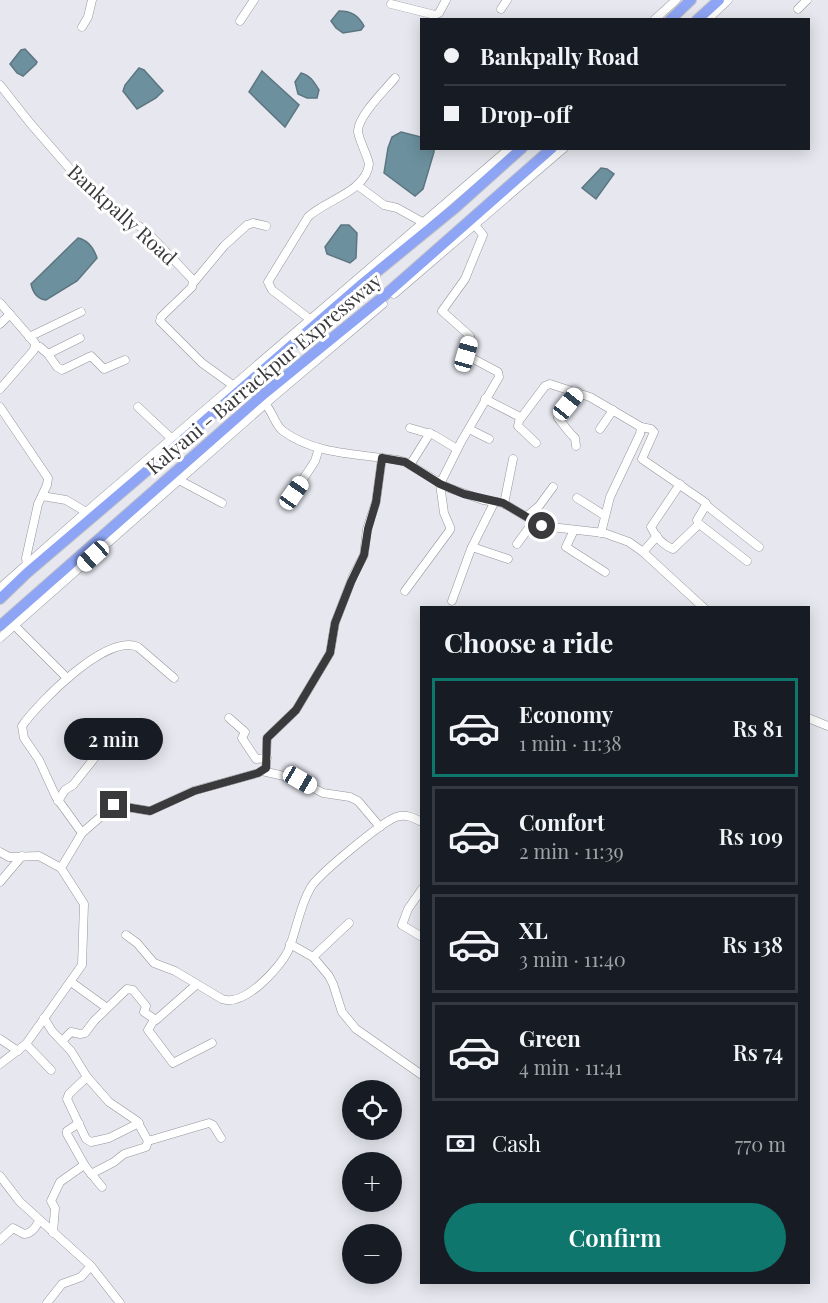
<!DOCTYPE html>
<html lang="en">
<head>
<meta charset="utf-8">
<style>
	:root { --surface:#171b24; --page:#20242c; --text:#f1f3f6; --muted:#9ea1a6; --line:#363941; --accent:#0f766e }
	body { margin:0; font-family:"Playfair Display",serif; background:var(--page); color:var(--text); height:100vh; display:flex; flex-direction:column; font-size:22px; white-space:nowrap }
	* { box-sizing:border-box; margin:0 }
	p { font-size:20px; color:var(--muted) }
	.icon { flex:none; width:33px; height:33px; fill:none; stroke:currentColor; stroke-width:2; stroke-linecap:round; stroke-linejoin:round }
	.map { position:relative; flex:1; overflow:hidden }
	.sheet { position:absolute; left:420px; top:606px; width:390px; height:678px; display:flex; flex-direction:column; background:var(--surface); border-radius:0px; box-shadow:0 3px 15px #0003 }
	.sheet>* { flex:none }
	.top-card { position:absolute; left:420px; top:18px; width:390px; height:132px; border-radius:0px; box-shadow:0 3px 15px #0003; display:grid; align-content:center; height:132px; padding:0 24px; background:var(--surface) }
	.controls { position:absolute; left:342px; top:1080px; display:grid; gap:12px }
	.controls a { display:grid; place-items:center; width:60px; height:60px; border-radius:50%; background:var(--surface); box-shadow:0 3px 15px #0003; font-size:30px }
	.end { position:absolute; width:27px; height:27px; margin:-14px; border:8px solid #3a3a3d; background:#fff; box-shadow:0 0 0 3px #fff }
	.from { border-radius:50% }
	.bubble { position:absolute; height:42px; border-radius:21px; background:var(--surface); box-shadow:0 3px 15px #0003; font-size:20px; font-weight:600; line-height:42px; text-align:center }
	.car { position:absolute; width:18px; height:36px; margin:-18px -9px; border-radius:8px; box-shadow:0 0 4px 2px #0007; background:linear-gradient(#fff 24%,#345 0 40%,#fff 0 76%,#345 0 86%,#fff 0) }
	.top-card b { display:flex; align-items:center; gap:21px; height:57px; font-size:22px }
	.top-card b+b { border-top:2px solid var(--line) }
	.top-card i { width:15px; height:15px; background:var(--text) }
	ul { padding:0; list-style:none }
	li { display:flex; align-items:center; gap:18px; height:99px; margin:0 12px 9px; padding:0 12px; border:3px solid var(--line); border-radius:0px }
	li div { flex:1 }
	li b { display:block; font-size:22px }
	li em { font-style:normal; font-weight:600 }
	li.selected { border-color:var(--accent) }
	li>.icon { width:54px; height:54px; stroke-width:1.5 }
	h2 { padding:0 24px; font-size:27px; line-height:72px }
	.pay { display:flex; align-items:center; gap:15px; height:66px; padding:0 24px; font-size:22px }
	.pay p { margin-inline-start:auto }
	.cta { display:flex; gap:12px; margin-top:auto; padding:12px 24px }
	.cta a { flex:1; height:69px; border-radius:36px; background:var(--accent); color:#fff; font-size:24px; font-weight:600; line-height:69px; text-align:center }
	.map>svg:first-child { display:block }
	.water { fill:#6c909e; stroke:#5d7681; stroke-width:1.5 }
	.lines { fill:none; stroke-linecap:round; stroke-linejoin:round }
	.minor-casing { stroke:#94959b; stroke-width:9 }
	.highway-casing { stroke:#c4c4c5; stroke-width:12 }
	.minor { stroke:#fff; stroke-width:8 }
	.highway { stroke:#8ea5f5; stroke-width:10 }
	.route { stroke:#3a3a3d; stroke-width:8 }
	.labels { text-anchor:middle; stroke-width:6; stroke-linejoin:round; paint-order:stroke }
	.street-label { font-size:20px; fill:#3a3a3d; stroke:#fff }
</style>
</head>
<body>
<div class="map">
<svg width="828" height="1303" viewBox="0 0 828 1303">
	<rect width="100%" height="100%" fill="#e7e8ef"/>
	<g class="water">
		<path d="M339,11c12,0 19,4 25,15l-3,4 -18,3 -7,-5 -5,-7z"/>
		<polygon points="25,49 37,62 36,64 23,76 17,73 10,64 21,50"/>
		<polygon points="139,68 144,70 163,91 156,98 137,109 123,91 125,85"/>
		<polygon points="262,71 299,105 285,127 249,92"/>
		<path d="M301,73c9,2 13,9 18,17l-2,8h-10l-9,-4 -3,-12z"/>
		<polygon points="401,132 421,137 422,148 434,149 434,152 423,189 415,196 384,173 388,148 392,137"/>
		<polygon points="601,168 607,169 614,174 596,199 582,188"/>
		<polygon points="341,225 349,225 357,233 356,258 350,263 327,254 325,247"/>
		<path d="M78,238c10,2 16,11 19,20l-20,23 -31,19c-9,-1 -13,-7 -15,-16z"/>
	</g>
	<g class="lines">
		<defs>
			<g id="minor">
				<polyline points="391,4 435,15 439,13 446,0"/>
				<polyline points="501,9 507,0"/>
				<polyline points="798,9 807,0"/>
				<polyline points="654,20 676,0"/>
				<polyline points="707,20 728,0"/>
				<polyline points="240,21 254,0"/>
				<polyline points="82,27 88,17 92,0"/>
				<polyline points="0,85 30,123 77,177 103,199 127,223 139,226 149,234 193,280 192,287 161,317 160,321 202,363 234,386"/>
				<polyline points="357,185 384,205 397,208 424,223"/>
				<polyline points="194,282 224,246 247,225 253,223 266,226"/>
				<polyline points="394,294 564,148"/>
				<polyline points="0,303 35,343 34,350 0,389"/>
				<path d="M311,320l-39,-30 -4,-8 40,-65c17,-17 58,-25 61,-53 -2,-10 -9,-21 -11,-32 -1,-15 27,-42 37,-54"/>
				<polyline points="0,324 10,314"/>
				<polyline points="29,337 81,312"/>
				<polyline points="35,346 40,347 48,354 80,338"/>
				<polyline points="48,354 57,367 62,370 91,356 104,369 125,360"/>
				<polyline points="485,399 520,417 518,426 536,443"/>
				<path d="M265,404c8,8 10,21 18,27 32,24 77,23 115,29l7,2 44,26 34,12 20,3 39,23 62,7 25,9 14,10 61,56"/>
				<polyline points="0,407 48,478 47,485 38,504 26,558 27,565"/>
				<polyline points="138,407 172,439"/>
				<polyline points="521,418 545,386 550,384 590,397 641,427 640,434 610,497 601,533"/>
				<polyline points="641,427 651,429 654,432 642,459 706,503 706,505 697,520 698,523 747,561"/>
				<polyline points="410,428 434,435 457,449"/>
				<polyline points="469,429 489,439"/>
				<polyline points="600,429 613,410"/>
				<path d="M576,446l-1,-8c-7,-6 -11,-13 -17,-20l20,-26"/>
				<polyline points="410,465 430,433"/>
				<polyline points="179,480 222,503"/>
				<path d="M680,484l-29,43c4,9 12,18 22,22l26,-25"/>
				<polyline points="294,493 315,461 319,448"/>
				<polyline points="42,496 66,500 86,512"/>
				<polyline points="577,498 604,515"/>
				<polyline points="504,504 513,459"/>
				<polyline points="706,505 759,547"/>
				<polyline points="527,516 539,506 553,487"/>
				<polyline points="574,530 566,547 605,572"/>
				<polyline points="517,544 534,521"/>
				<polyline points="472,547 508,559"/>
				<polyline points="643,552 657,536"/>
				<polyline points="0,588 86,512 510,148"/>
				<polyline points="405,591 450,530 450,527 444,513 440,484 461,442 499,377 498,372 466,355 470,336 442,311 465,279 483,235 475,225"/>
				<polyline points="452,601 471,549 494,503"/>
				<polyline points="15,626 67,678"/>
				<polyline points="0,638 272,398 383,304"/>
				<polyline points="229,718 245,732 242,738 256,759 267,758"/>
				<polyline points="808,718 828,726"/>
				<polyline points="262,771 297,779 323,793 350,797 358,801 380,827"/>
				<polyline points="58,801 65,790 73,785 96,756"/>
				<path d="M82,833l-26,-36 -17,-37 -15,-22 -2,-12c18,-25 85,-93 116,-79l36,31"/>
				<polyline points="0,852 9,857 39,856 61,868"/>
				<polyline points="0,882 22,856"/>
				<polyline points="422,889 408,909 402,925 422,937"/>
				<path d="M126,935l11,8 17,20 21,8 47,28c22,8 57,-30 66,-48 9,-21 11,-44 23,-64 8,-13 71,-65 85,-70 10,-3 16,0 26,5"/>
				<polyline points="290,944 313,957 329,976 333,984 342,1012 356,1029 422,1075"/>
				<polyline points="313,957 349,923"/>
				<polyline points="71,982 107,1008"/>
				<polyline points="44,1018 52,1031 71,1051 87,1077 109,1102 137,1121 148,1141 146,1147 124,1154 114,1162 91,1174"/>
				<polyline points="154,1020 148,1030 173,1063 212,1043"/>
				<polyline points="0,1039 18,1051"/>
				<polyline points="62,1041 71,1032 80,1034 85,1033 94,1021 127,989 133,990 146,1006 144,1012 156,1020 197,984"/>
				<polyline points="26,1044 51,1070"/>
				<polyline points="0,1064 26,1044 82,965 84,904 61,868 82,833 114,805 150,811 193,791 258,773 266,768 267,738 296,710 330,653 335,623 353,576 364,555 367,529 376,502 382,458"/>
				<polyline points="87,1077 69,1094 67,1099 86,1139 91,1142 109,1138 139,1123"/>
				<polyline points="79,1123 67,1131 67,1134 85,1166 102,1187"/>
				<polyline points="148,1141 209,1123 213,1125 221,1138"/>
				<polyline points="0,1176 20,1202 91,1266 120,1303"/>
				<polyline points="53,1233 55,1208 51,1201 60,1182 84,1165"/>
				<path d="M0,1240l13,-12 11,6c7,0 12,-7 15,-13"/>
				<polyline points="47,1303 62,1284 81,1277 91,1266"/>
			</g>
			<g id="highway">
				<polyline points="670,20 691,0"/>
				<polyline points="697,20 719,0"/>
				<polyline points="0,599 27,573 170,451 362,284 455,208 522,148"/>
				<polyline points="0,626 265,393 384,296 552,148"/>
			</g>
		</defs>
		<use href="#minor" class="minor-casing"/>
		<use href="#highway" class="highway-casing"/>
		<use href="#minor" class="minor"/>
		<use href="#highway" class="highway"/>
	</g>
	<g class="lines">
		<polyline class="route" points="114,805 150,811 194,791 258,773 266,768 267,738 296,710 330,653 335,623 351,582 364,555 368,529 376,502 382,458 405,462 440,484 464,494 503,503 542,526"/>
	</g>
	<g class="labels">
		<g class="street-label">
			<text transform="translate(122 215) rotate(42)" y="7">Bankpally Road</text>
			<text transform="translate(264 374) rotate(-40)" y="7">Kalyani - Barrackpur Expressway</text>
		</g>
	</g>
</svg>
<div class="controls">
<a><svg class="icon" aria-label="locate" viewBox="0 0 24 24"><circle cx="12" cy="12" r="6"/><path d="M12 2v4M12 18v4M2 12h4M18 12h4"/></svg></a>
<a>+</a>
<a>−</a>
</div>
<i class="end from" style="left:542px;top:526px"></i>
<i class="end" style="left:114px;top:805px"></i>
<div class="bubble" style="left:64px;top:718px;width:99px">2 min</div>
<i class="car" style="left:466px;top:354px;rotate:16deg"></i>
<i class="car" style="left:568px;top:404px;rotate:39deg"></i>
<i class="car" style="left:294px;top:493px;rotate:35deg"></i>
<i class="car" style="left:93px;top:556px;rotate:228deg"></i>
<i class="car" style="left:300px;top:780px;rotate:120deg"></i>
<div class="top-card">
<b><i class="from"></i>Bankpally Road</b>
<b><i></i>Drop-off</b>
</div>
<section class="sheet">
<h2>Choose a ride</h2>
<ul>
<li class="selected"><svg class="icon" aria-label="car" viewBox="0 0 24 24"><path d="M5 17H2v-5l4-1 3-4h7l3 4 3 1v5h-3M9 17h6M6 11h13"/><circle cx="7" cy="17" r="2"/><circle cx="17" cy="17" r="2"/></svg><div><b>Economy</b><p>1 min · 11:38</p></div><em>Rs 81</em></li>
<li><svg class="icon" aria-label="car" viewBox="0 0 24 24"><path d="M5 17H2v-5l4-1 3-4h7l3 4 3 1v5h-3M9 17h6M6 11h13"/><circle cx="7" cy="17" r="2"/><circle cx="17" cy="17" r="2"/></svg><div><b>Comfort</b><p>2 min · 11:39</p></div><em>Rs 109</em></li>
<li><svg class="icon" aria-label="car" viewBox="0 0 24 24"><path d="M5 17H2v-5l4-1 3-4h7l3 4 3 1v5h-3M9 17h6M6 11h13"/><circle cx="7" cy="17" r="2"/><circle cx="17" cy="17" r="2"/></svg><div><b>XL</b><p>3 min · 11:40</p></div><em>Rs 138</em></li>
<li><svg class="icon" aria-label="car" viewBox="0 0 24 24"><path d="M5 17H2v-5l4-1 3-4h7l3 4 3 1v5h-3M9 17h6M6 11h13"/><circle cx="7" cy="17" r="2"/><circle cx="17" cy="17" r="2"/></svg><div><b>Green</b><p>4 min · 11:41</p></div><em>Rs 74</em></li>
</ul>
<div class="pay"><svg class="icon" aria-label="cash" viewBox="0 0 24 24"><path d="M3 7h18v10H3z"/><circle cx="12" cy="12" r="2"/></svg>Cash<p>770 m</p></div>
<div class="cta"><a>Confirm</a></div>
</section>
</div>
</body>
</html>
